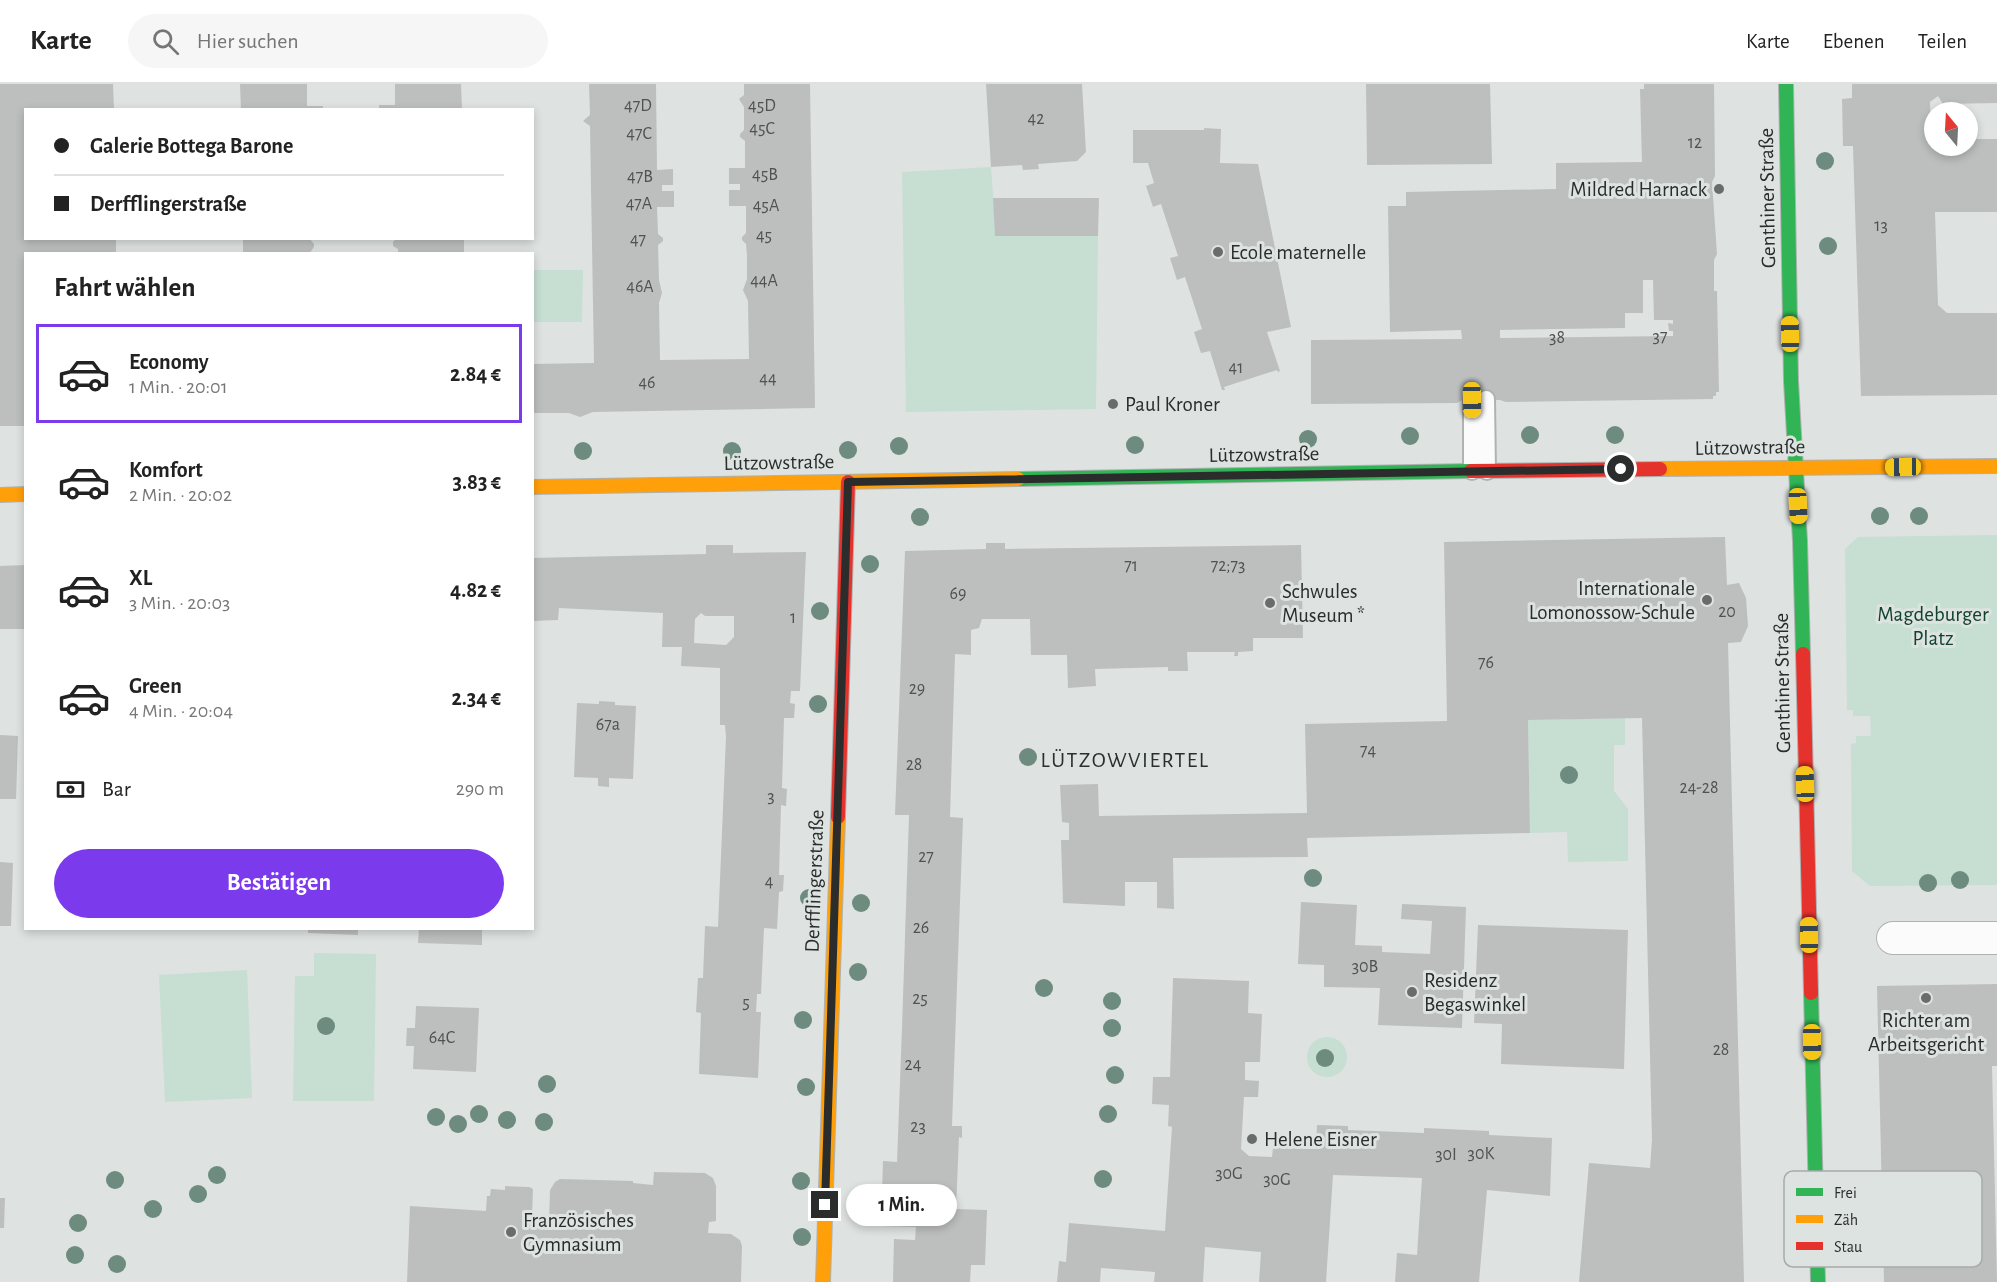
<!DOCTYPE html>
<html lang="de">
<head>
<meta charset="utf-8">
<style>
	:root { --surface:#fff; --page:#f6f6f6; --text:#222; --muted:#767676; --line:#e0e0e0; --accent:#7c3aed }
	body { margin:0; font-family:"Alegreya Sans",sans-serif; background:var(--page); color:var(--text); height:100vh; display:flex; flex-direction:column; font-size:22px; white-space:nowrap }
	* { box-sizing:border-box; margin:0 }
	p { font-size:20px; color:var(--muted) }
	.icon { flex:none; width:33px; height:33px; fill:none; stroke:currentColor; stroke-width:2; stroke-linecap:round; stroke-linejoin:round }
	.map { position:relative; flex:1; overflow:hidden }
	.side { position:absolute; left:24px; top:168px; width:510px; height:678px; display:flex; flex-direction:column; background:var(--surface); border-radius:0px; box-shadow:0 3px 9px #0003 }
	.side>* { flex:none }
	.hud { position:absolute; left:24px; top:24px; width:510px; height:132px; border-radius:0px; box-shadow:0 3px 9px #0003; display:grid; align-content:center; height:132px; padding:0 30px; background:var(--surface) }
	.needle { width:39px; rotate:342deg }
	.controls { position:absolute; left:1924px; top:18px; display:grid; gap:12px }
	.controls a { display:grid; place-items:center; width:54px; height:54px; border-radius:50%; background:var(--surface); box-shadow:0 3px 9px #0003; font-size:30px }
	.end { position:absolute; width:27px; height:27px; margin:-14px; border:8px solid #2a2d2b; background:#fff; box-shadow:0 0 0 3px #fff }
	.from { border-radius:50% }
	.bubble { position:absolute; height:42px; border-radius:21px; background:var(--surface); box-shadow:0 3px 9px #0003; font-size:20px; font-weight:600; line-height:42px; text-align:center }
	.car { position:absolute; width:18px; height:36px; margin:-18px -9px; border-radius:8px; box-shadow:0 0 4px 2px #0007; background:linear-gradient(#f5c518 24%,#345 0 40%,#f5c518 0 76%,#345 0 86%,#f5c518 0) }
	.hud b { display:flex; align-items:center; gap:21px; height:57px; font-size:22px }
	.hud b+b { border-top:2px solid var(--line) }
	.hud i { width:15px; height:15px; background:var(--text) }
	ul { padding:0; list-style:none }
	li { display:flex; align-items:center; gap:18px; height:99px; margin:0 12px 9px; padding:0 18px; border:3px solid transparent; border-radius:0px }
	li div { flex:1 }
	li b { display:block; font-size:22px }
	li em { font-style:normal; font-weight:600 }
	li.selected { border-color:var(--accent) }
	li>.icon { width:54px; height:54px; stroke-width:1.5 }
	h2 { padding:0 30px; font-size:27px; line-height:72px }
	.pay { display:flex; align-items:center; gap:15px; height:66px; padding:0 30px; font-size:22px }
	.pay p { margin-inline-start:auto }
	.cta { display:flex; gap:12px; margin-top:auto; padding:12px 30px }
	.cta a { flex:1; height:69px; border-radius:36px; background:var(--accent); color:#fff; font-size:24px; font-weight:600; line-height:69px; text-align:center }
	header { display:flex; align-items:center; gap:36px; box-sizing:border-box; height:84px; padding:0 30px; background:var(--surface); border-bottom:2px solid var(--line) }
	header strong { font-size:28px }
	nav { display:flex; gap:33px; margin-inline-start:auto; font-size:21px }
	.search { width:420px; height:54px; background:var(--page); display:flex; align-items:center; gap:15px; box-sizing:border-box; padding:0 21px; border-radius:33px; color:var(--muted); font-size:22px }
	.map>svg:first-child { display:block }
	.green { fill:#c7ded2 }
	.building { fill:#bdbfbe; fill-rule:evenodd }
	.lines { fill:none; stroke-linecap:round; stroke-linejoin:round }
	.lane-casing { stroke:#afb2b0; stroke-width:20 }
	.street-casing { stroke:#afb2b0; stroke-width:34 }
	.fast-casing { stroke:#afb2b0; stroke-width:16 }
	.slow-casing { stroke:#afb2b0; stroke-width:16 }
	.jam-casing { stroke:#afb2b0; stroke-width:16 }
	.lane { stroke:#fafbfa; stroke-width:16 }
	.street { stroke:#fafbfa; stroke-width:32 }
	.fast { stroke:#30b455; stroke-width:14 }
	.slow { stroke:#ff9f0a; stroke-width:14 }
	.jam { stroke:#e5322d; stroke-width:14 }
	.tree { fill:#6d8b7e }
	.route { stroke:#2a2d2b; stroke-width:8 }
	.poi-dot { fill:#696c6a; stroke:#dde3e0; stroke-width:2 }
	.labels { text-anchor:middle; stroke-width:6; stroke-linejoin:round; paint-order:stroke }
	.number-label { font-size:18px; fill:#4f5250 }
	.poi-label { font-size:21px; fill:#2a2d2b; stroke:#dde3e0; text-anchor:start }
	.street-label { font-size:21px; fill:#2a2d2b; stroke:#dde3e0 }
	.park-label { font-size:21px; fill:#10432e; stroke:#dde3e0 }
	.neighbourhood-label { font-size:22px; letter-spacing:1.5px; fill:#2b302d; stroke:#dde3e0 }
	.key { fill:#dde3e0; stroke:#a7acaa; stroke-width:1.5 }
	.key-label { font-size:16px; fill:#2a2d2b }
</style>
</head>
<body>
<header>
<strong>Karte</strong>
<div class="search"><svg class="icon" aria-label="search" viewBox="0 0 24 24"><circle cx="10" cy="10" r="6"/><path d="M15 15l6 6"/></svg>Hier suchen</div>
<nav><a>Karte</a><a>Ebenen</a><a>Teilen</a></nav>
</header>
<div class="map">
<svg width="1997" height="1198" viewBox="0 0 1997 1198">
	<rect width="100%" height="100%" fill="#dee2e0"/>
	<g class="green">
		<polygon points="991,83 996,152 1098,152 1096,325 906,328 902,88"/>
		<polygon points="533,186 583,186 582,238 533,238"/>
		<polygon points="1997,451 1997,801 1870,802 1852,787 1851,660 1856,659 1856,652 1871,652 1870,632 1853,632 1853,626 1847,626 1845,465 1858,453"/>
		<polygon points="1625,634 1625,661 1614,661 1614,707 1628,725 1628,777 1568,778 1567,748 1530,749 1528,636"/>
		<polygon points="314,869 376,870 374,1017 293,1017 295,892 314,892"/>
		<polygon points="247,886 252,1014 165,1018 159,891"/>
		<circle cx="1327" cy="973" r="20"/>
	</g>
	<g class="building">
		<polygon points="0,0 113,0 114,26 26,26 26,154 116,154 116,170 26,170 26,342 0,342"/>
		<polygon points="240,0 307,0 307,22 323,22 323,26 241,26"/>
		<polygon points="395,0 461,0 462,26 379,26 379,21 395,21"/>
		<polygon points="589,0 656,0 657,86 673,85 673,101 662,101 662,107 674,107 674,123 657,123 658,150 663,154 663,157 658,161 659,196 662,209 659,219 660,276 749,275 748,217 743,206 747,195 747,172 746,160 742,156 742,153 746,149 746,122 729,122 729,106 740,106 740,100 729,100 729,84 745,84 745,57 740,53 740,50 744,46 744,23 739,15 744,11 744,0 810,0 815,324 593,328 580,333 569,329 532,329 532,280 594,279 590,42 583,37 590,31"/>
		<polygon points="986,0 1082,0 1086,68 1077,77 1038,80 1039,85 1023,86 1022,81 991,83"/>
		<polygon points="1366,0 1490,0 1492,80 1367,81"/>
		<path d="M1644,0h70l1,92 -3,6 5,72 -3,6v31h3l2,101h-3v4h-3v3l-207,3 -6,-2h-38l-5,3 -146,1v-64l151,-1 -1,-9 -71,2 -2,-126h18v-14l150,-3v-26l86,-1 -2,-73h4zM1643,196h10l1,40h19v4l-5,-1 1,8h4v5l-173,2v-8l125,-2v-15h18z"/>
		<polygon points="1852,0 1997,0 1997,19 1943,20 1938,12 1930,18 1931,56 1935,59 1935,62 1968,62 1968,55 1997,55 1997,128 1935,128 1938,221 1947,229 1997,229 1997,311 1861,312 1853,62 1843,62 1842,15 1852,14"/>
		<polygon points="1204,44 1221,45 1220,79 1258,80 1291,243 1267,248 1280,287 1278,288 1277,286 1224,303 1225,306 1222,306 1210,267 1201,269 1194,248 1202,245 1185,193 1177,196 1170,174 1178,172 1161,120 1153,123 1146,102 1154,99 1148,79 1133,79 1133,46 1204,46"/>
		<polygon points="993,114 1099,114 1098,152 995,152"/>
		<polygon points="243,154 309,154 314,160 314,163 309,170 243,170"/>
		<polygon points="397,154 464,154 464,170 398,170 398,165 393,162 393,158"/>
		<polygon points="1725,453 1727,501 1739,499 1746,514 1748,542 1741,558 1728,559 1744,1198 1579,1198 1589,1079 1650,1084 1652,1056 1642,634 1528,636 1530,749 1307,754 1308,773 1173,774 1174,825 1157,824 1157,798 1125,798 1125,822 1063,819 1061,756 1069,756 1069,739 1062,738 1060,701 1098,700 1099,732 1307,729 1305,640 1447,637 1444,458"/>
		<polygon points="986,459 1005,459 1005,465 1301,461 1303,554 1253,554 1253,567 1238,568 1238,572 1234,572 1235,568 1187,568 1188,587 1168,587 1168,583 1095,585 1096,602 1068,604 1067,571 1031,571 1030,535 982,535 979,544 971,546 971,571 955,570 950,733 963,734 952,1042 962,1042 962,1054 959,1053 956,1125 987,1126 985,1181 971,1181 970,1198 893,1198 894,1155 915,1156 916,1143 881,1142 883,1077 897,1078 902,944 909,731 895,731 905,467 986,465"/>
		<path d="M706,461h27v8l73,-1 -6,139h-9l-1,12 5,1 -1,14h-10l-2,70 5,1 -1,17 -5,-1 -2,70h5l-1,16 -4,1 -2,37 -13,-1 -3,66h-4l-1,18h5l-3,66 -59,-4 2,-61 -5,-1 2,-34h5l2,-52 13,1 8,-190 -1,-12h-5v-57l-39,-2 1,-19h-20l1,-34 -104,-5 -1,12 -26,1v-63l174,-4zM701,529l4,3h29v21l-8,8 -32,-2 1,-24z"/>
		<polygon points="26,481 26,545 0,545 0,482"/>
		<polygon points="599,617 615,618 615,621 636,622 633,695 609,694 609,703 598,702 598,694 574,693 577,619 599,620"/>
		<polygon points="0,651 18,652 16,715 0,715"/>
		<polygon points="0,778 13,779 11,842 0,842"/>
		<polygon points="1301,818 1357,821 1355,861 1382,862 1382,868 1430,870 1432,837 1401,835 1402,820 1466,823 1462,944 1378,941 1380,904 1324,903 1324,881 1298,880"/>
		<polygon points="1478,841 1628,846 1624,985 1501,980 1502,940 1474,939"/>
		<polygon points="308,844 358,844 358,851 308,849"/>
		<polygon points="419,844 482,844 482,861 418,859"/>
		<polygon points="1173,894 1249,897 1248,929 1262,930 1260,978 1245,978 1245,996 1259,997 1258,1013 1244,1013 1241,1065 1249,1072 1272,1073 1273,1064 1316,1065 1317,1041 1348,1042 1348,1046 1424,1049 1424,1044 1489,1047 1489,1051 1552,1054 1550,1112 1487,1106 1479,1198 1395,1198 1397,1169 1417,1171 1422,1094 1333,1091 1326,1198 1259,1198 1261,1168 1205,1163 1203,1198 1154,1198 1155,1188 1101,1184 1100,1198 1057,1198 1059,1177 1066,1178 1069,1139 1165,1147 1172,1043 1168,1042 1169,1021 1152,1020 1153,993 1170,993"/>
		<polygon points="1997,900 1997,982 1992,982 1997,1198 1884,1198 1877,902"/>
		<polygon points="416,922 479,924 476,988 413,985 414,962 406,962 407,944 415,944"/>
		<polygon points="654,1088 705,1089 713,1094 716,1102 716,1137 709,1138 708,1149 731,1150 740,1156 742,1162 741,1198 407,1198 410,1122 486,1127 487,1112 490,1112 491,1105 505,1106 505,1102 529,1103 533,1105 532,1132 541,1132 542,1142 549,1142 550,1106 555,1098 560,1095 633,1097 633,1099 653,1101"/>
		<polygon points="0,1114 5,1114 4,1144 0,1144"/>
	</g>
	<g class="lines">
		<defs>
			<g id="lane">
				<polyline points="1486,315 1487,387"/>
				<polyline points="1472,316 1472,387"/>
			</g>
			<polyline id="street" points="1893,854 1997,854"/>
			<g id="fast">
				<polyline points="1786,0 1791,297 1800,457 1803,570"/>
				<polyline points="1018,395 1471,387"/>
				<polyline points="1811,909 1818,1198"/>
			</g>
			<g id="slow">
				<polyline points="1660,385 1997,382"/>
				<polyline points="532,403 1018,395"/>
				<polyline points="0,411 26,410"/>
				<polyline points="823,1198 838,733"/>
			</g>
			<g id="jam">
				<polyline points="1471,387 1660,385"/>
				<polyline points="1803,570 1811,909"/>
				<polyline points="838,733 848,398"/>
			</g>
		</defs>
		<use href="#lane" class="lane-casing"/>
		<use href="#street" class="street-casing"/>
		<use href="#fast" class="fast-casing"/>
		<use href="#slow" class="slow-casing"/>
		<use href="#jam" class="jam-casing"/>
		<use href="#lane" class="lane"/>
		<use href="#street" class="street"/>
		<use href="#fast" class="fast"/>
		<use href="#slow" class="slow"/>
		<use href="#jam" class="jam"/>
	</g>
	<g class="tree">
		<circle cx="1825" cy="77" r="9"/>
		<circle cx="1828" cy="162" r="9"/>
		<circle cx="1530" cy="351" r="9"/>
		<circle cx="1615" cy="351" r="9"/>
		<circle cx="1410" cy="352" r="9"/>
		<circle cx="1308" cy="355" r="9"/>
		<circle cx="1135" cy="361" r="9"/>
		<circle cx="899" cy="362" r="9"/>
		<circle cx="848" cy="366" r="9"/>
		<circle cx="583" cy="367" r="9"/>
		<circle cx="732" cy="367" r="9"/>
		<circle cx="1880" cy="432" r="9"/>
		<circle cx="1919" cy="432" r="9"/>
		<circle cx="920" cy="433" r="9"/>
		<circle cx="870" cy="480" r="9"/>
		<circle cx="820" cy="527" r="9"/>
		<circle cx="818" cy="620" r="9"/>
		<circle cx="1028" cy="673" r="9"/>
		<circle cx="1569" cy="691" r="9"/>
		<circle cx="1313" cy="794" r="9"/>
		<circle cx="1960" cy="796" r="9"/>
		<circle cx="1928" cy="799" r="9"/>
		<circle cx="809" cy="814" r="9"/>
		<circle cx="861" cy="819" r="9"/>
		<circle cx="858" cy="888" r="9"/>
		<circle cx="1044" cy="904" r="9"/>
		<circle cx="1112" cy="917" r="9"/>
		<circle cx="803" cy="936" r="9"/>
		<circle cx="326" cy="942" r="9"/>
		<circle cx="1112" cy="944" r="9"/>
		<circle cx="1325" cy="974" r="9"/>
		<circle cx="1115" cy="991" r="9"/>
		<circle cx="547" cy="1000" r="9"/>
		<circle cx="806" cy="1003" r="9"/>
		<circle cx="479" cy="1030" r="9"/>
		<circle cx="1108" cy="1030" r="9"/>
		<circle cx="436" cy="1033" r="9"/>
		<circle cx="507" cy="1036" r="9"/>
		<circle cx="544" cy="1038" r="9"/>
		<circle cx="458" cy="1040" r="9"/>
		<circle cx="217" cy="1091" r="9"/>
		<circle cx="1103" cy="1095" r="9"/>
		<circle cx="115" cy="1096" r="9"/>
		<circle cx="801" cy="1097" r="9"/>
		<circle cx="198" cy="1110" r="9"/>
		<circle cx="153" cy="1125" r="9"/>
		<circle cx="78" cy="1139" r="9"/>
		<circle cx="802" cy="1153" r="9"/>
		<circle cx="75" cy="1171" r="9"/>
		<circle cx="117" cy="1180" r="9"/>
	</g>
	<g class="lines">
		<polyline class="route" points="825,1121 848,398 1621,385"/>
	</g>
	<g class="poi-dot">
		<circle cx="1719" cy="105" r="6"/>
		<circle cx="1218" cy="168" r="6"/>
		<circle cx="1113" cy="320" r="6"/>
		<circle cx="1707" cy="516" r="6"/>
		<circle cx="1270" cy="519" r="6"/>
		<circle cx="1412" cy="908" r="6"/>
		<circle cx="1926" cy="914" r="6"/>
		<circle cx="1252" cy="1055" r="6"/>
		<circle cx="511" cy="1148" r="6"/>
	</g>
	<g class="labels">
		<g class="number-label">
			<text x="638" y="27">47D</text>
			<text x="762" y="27">45D</text>
			<text x="1036" y="40">42</text>
			<text x="762" y="50">45C</text>
			<text x="639" y="55">47C</text>
			<text x="1695" y="64">12</text>
			<text x="765" y="96">45B</text>
			<text x="640" y="98">47B</text>
			<text x="639" y="125">47A</text>
			<text x="766" y="127">45A</text>
			<text x="1881" y="147">13</text>
			<text x="764" y="157">45</text>
			<text x="638" y="161">47</text>
			<text x="764" y="202">44A</text>
			<text x="640" y="208">46A</text>
			<text x="1660" y="258">37</text>
			<text x="1557" y="259">38</text>
			<text x="1236" y="289">41</text>
			<text x="768" y="300">44</text>
			<text x="647" y="304">46</text>
			<text x="1131" y="487">71</text>
			<text x="1228" y="487">72;73</text>
			<text x="958" y="515">69</text>
			<text x="1727" y="533">20</text>
			<text x="793" y="539">1</text>
			<text x="1486" y="584">76</text>
			<text x="917" y="610">29</text>
			<text x="608" y="646">67a</text>
			<text x="1368" y="672">74</text>
			<text x="914" y="686">28</text>
			<text x="1699" y="709">24-28</text>
			<text x="771" y="718">3</text>
			<text x="926" y="778">27</text>
			<text x="769" y="803">4</text>
			<text x="921" y="849">26</text>
			<text x="1365" y="888">30B</text>
			<text x="920" y="920">25</text>
			<text x="746" y="924">5</text>
			<text x="442" y="959">64C</text>
			<text x="1721" y="971">28</text>
			<text x="913" y="986">24</text>
			<text x="918" y="1048">23</text>
			<text x="1481" y="1075">30K</text>
			<text x="1446" y="1076">30I</text>
			<text x="1229" y="1095">30G</text>
			<text x="1277" y="1101">30G</text>
		</g>
		<g class="poi-label">
			<text x="1707" y="112" text-anchor="end">Mildred Harnack</text>
			<text x="1230" y="175">Ecole maternelle</text>
			<text x="1125" y="327">Paul Kroner</text>
			<text x="1695" y="511" text-anchor="end">Internationale<tspan x="1695" dy="24">Lomonossow-Schule</tspan></text>
			<text x="1282" y="514">Schwules<tspan x="1282" dy="24">Museum *</tspan></text>
			<text x="1424" y="903">Residenz<tspan x="1424" dy="24">Begaswinkel</tspan></text>
			<text x="1926" y="943" text-anchor="middle">Richter am<tspan x="1926" dy="24">Arbeitsgericht</tspan></text>
			<text x="1264" y="1062">Helene Eisner</text>
			<text x="523" y="1143">Französisches<tspan x="523" dy="24">Gymnasium</tspan></text>
		</g>
		<g class="street-label">
			<text transform="translate(1767 114) rotate(-91)" y="7">Genthiner Straße</text>
			<text transform="translate(1750 363) rotate(-1)" y="7">Lützowstraße</text>
			<text transform="translate(1264 370) rotate(-1)" y="7">Lützowstraße</text>
			<text transform="translate(779 378) rotate(-1)" y="7">Lützowstraße</text>
			<text transform="translate(1782 599) rotate(-91)" y="7">Genthiner Straße</text>
			<text transform="translate(814 797) rotate(-88)" y="7">Derfflingerstraße</text>
		</g>
		<g class="park-label">
			<text x="1933" y="537">Magdeburger<tspan x="1933" dy="24">Platz</tspan></text>
		</g>
		<g class="neighbourhood-label">
			<text x="1125" y="683">LÜTZOWVIERTEL</text>
		</g>
	</g>
	<rect x="1784" y="1087" width="198" height="96" rx="9" class="key"/>
	<rect x="1796" y="1104" width="27" height="8" fill="#30b455"/>
	<rect x="1796" y="1131" width="27" height="8" fill="#ff9f0a"/>
	<rect x="1796" y="1158" width="27" height="8" fill="#e5322d"/>
	<g class="key-label">
		<text x="1834" y="1114">Frei</text>
		<text x="1834" y="1141">Zäh</text>
		<text x="1834" y="1168">Stau</text>
	</g>
</svg>
<div class="controls">
<a><svg class="needle" viewBox="-14 -14 28 28"><path d="M0-13l5 13h-10z" fill="#e53935"/><path d="M0 13l5-13h-10z" fill="#767676"/></svg></a>
</div>
<i class="end from" style="left:1621px;top:385px"></i>
<i class="end" style="left:825px;top:1121px"></i>
<div class="bubble" style="left:846px;top:1100px;width:111px">1 Min.</div>
<i class="car" style="left:1790px;top:250px;rotate:359deg"></i>
<i class="car" style="left:1472px;top:316px;rotate:179deg"></i>
<i class="car" style="left:1903px;top:383px;rotate:269deg"></i>
<i class="car" style="left:1798px;top:422px;rotate:177deg"></i>
<i class="car" style="left:1805px;top:700px;rotate:358deg"></i>
<i class="car" style="left:1809px;top:851px;rotate:359deg"></i>
<i class="car" style="left:1812px;top:958px;rotate:179deg"></i>
<div class="hud">
<b><i class="from"></i>Galerie Bottega Barone</b>
<b><i></i>Derfflingerstraße</b>
</div>
<section class="side">
<h2>Fahrt wählen</h2>
<ul>
<li class="selected"><svg class="icon" aria-label="car" viewBox="0 0 24 24"><path d="M5 17H2v-5l4-1 3-4h7l3 4 3 1v5h-3M9 17h6M6 11h13"/><circle cx="7" cy="17" r="2"/><circle cx="17" cy="17" r="2"/></svg><div><b>Economy</b><p>1 Min. · 20:01</p></div><em>2.84 €</em></li>
<li><svg class="icon" aria-label="car" viewBox="0 0 24 24"><path d="M5 17H2v-5l4-1 3-4h7l3 4 3 1v5h-3M9 17h6M6 11h13"/><circle cx="7" cy="17" r="2"/><circle cx="17" cy="17" r="2"/></svg><div><b>Komfort</b><p>2 Min. · 20:02</p></div><em>3.83 €</em></li>
<li><svg class="icon" aria-label="car" viewBox="0 0 24 24"><path d="M5 17H2v-5l4-1 3-4h7l3 4 3 1v5h-3M9 17h6M6 11h13"/><circle cx="7" cy="17" r="2"/><circle cx="17" cy="17" r="2"/></svg><div><b>XL</b><p>3 Min. · 20:03</p></div><em>4.82 €</em></li>
<li><svg class="icon" aria-label="car" viewBox="0 0 24 24"><path d="M5 17H2v-5l4-1 3-4h7l3 4 3 1v5h-3M9 17h6M6 11h13"/><circle cx="7" cy="17" r="2"/><circle cx="17" cy="17" r="2"/></svg><div><b>Green</b><p>4 Min. · 20:04</p></div><em>2.34 €</em></li>
</ul>
<div class="pay"><svg class="icon" aria-label="cash" viewBox="0 0 24 24"><path d="M3 7h18v10H3z"/><circle cx="12" cy="12" r="2"/></svg>Bar<p>290 m</p></div>
<div class="cta"><a>Bestätigen</a></div>
</section>
</div>
</body>
</html>
